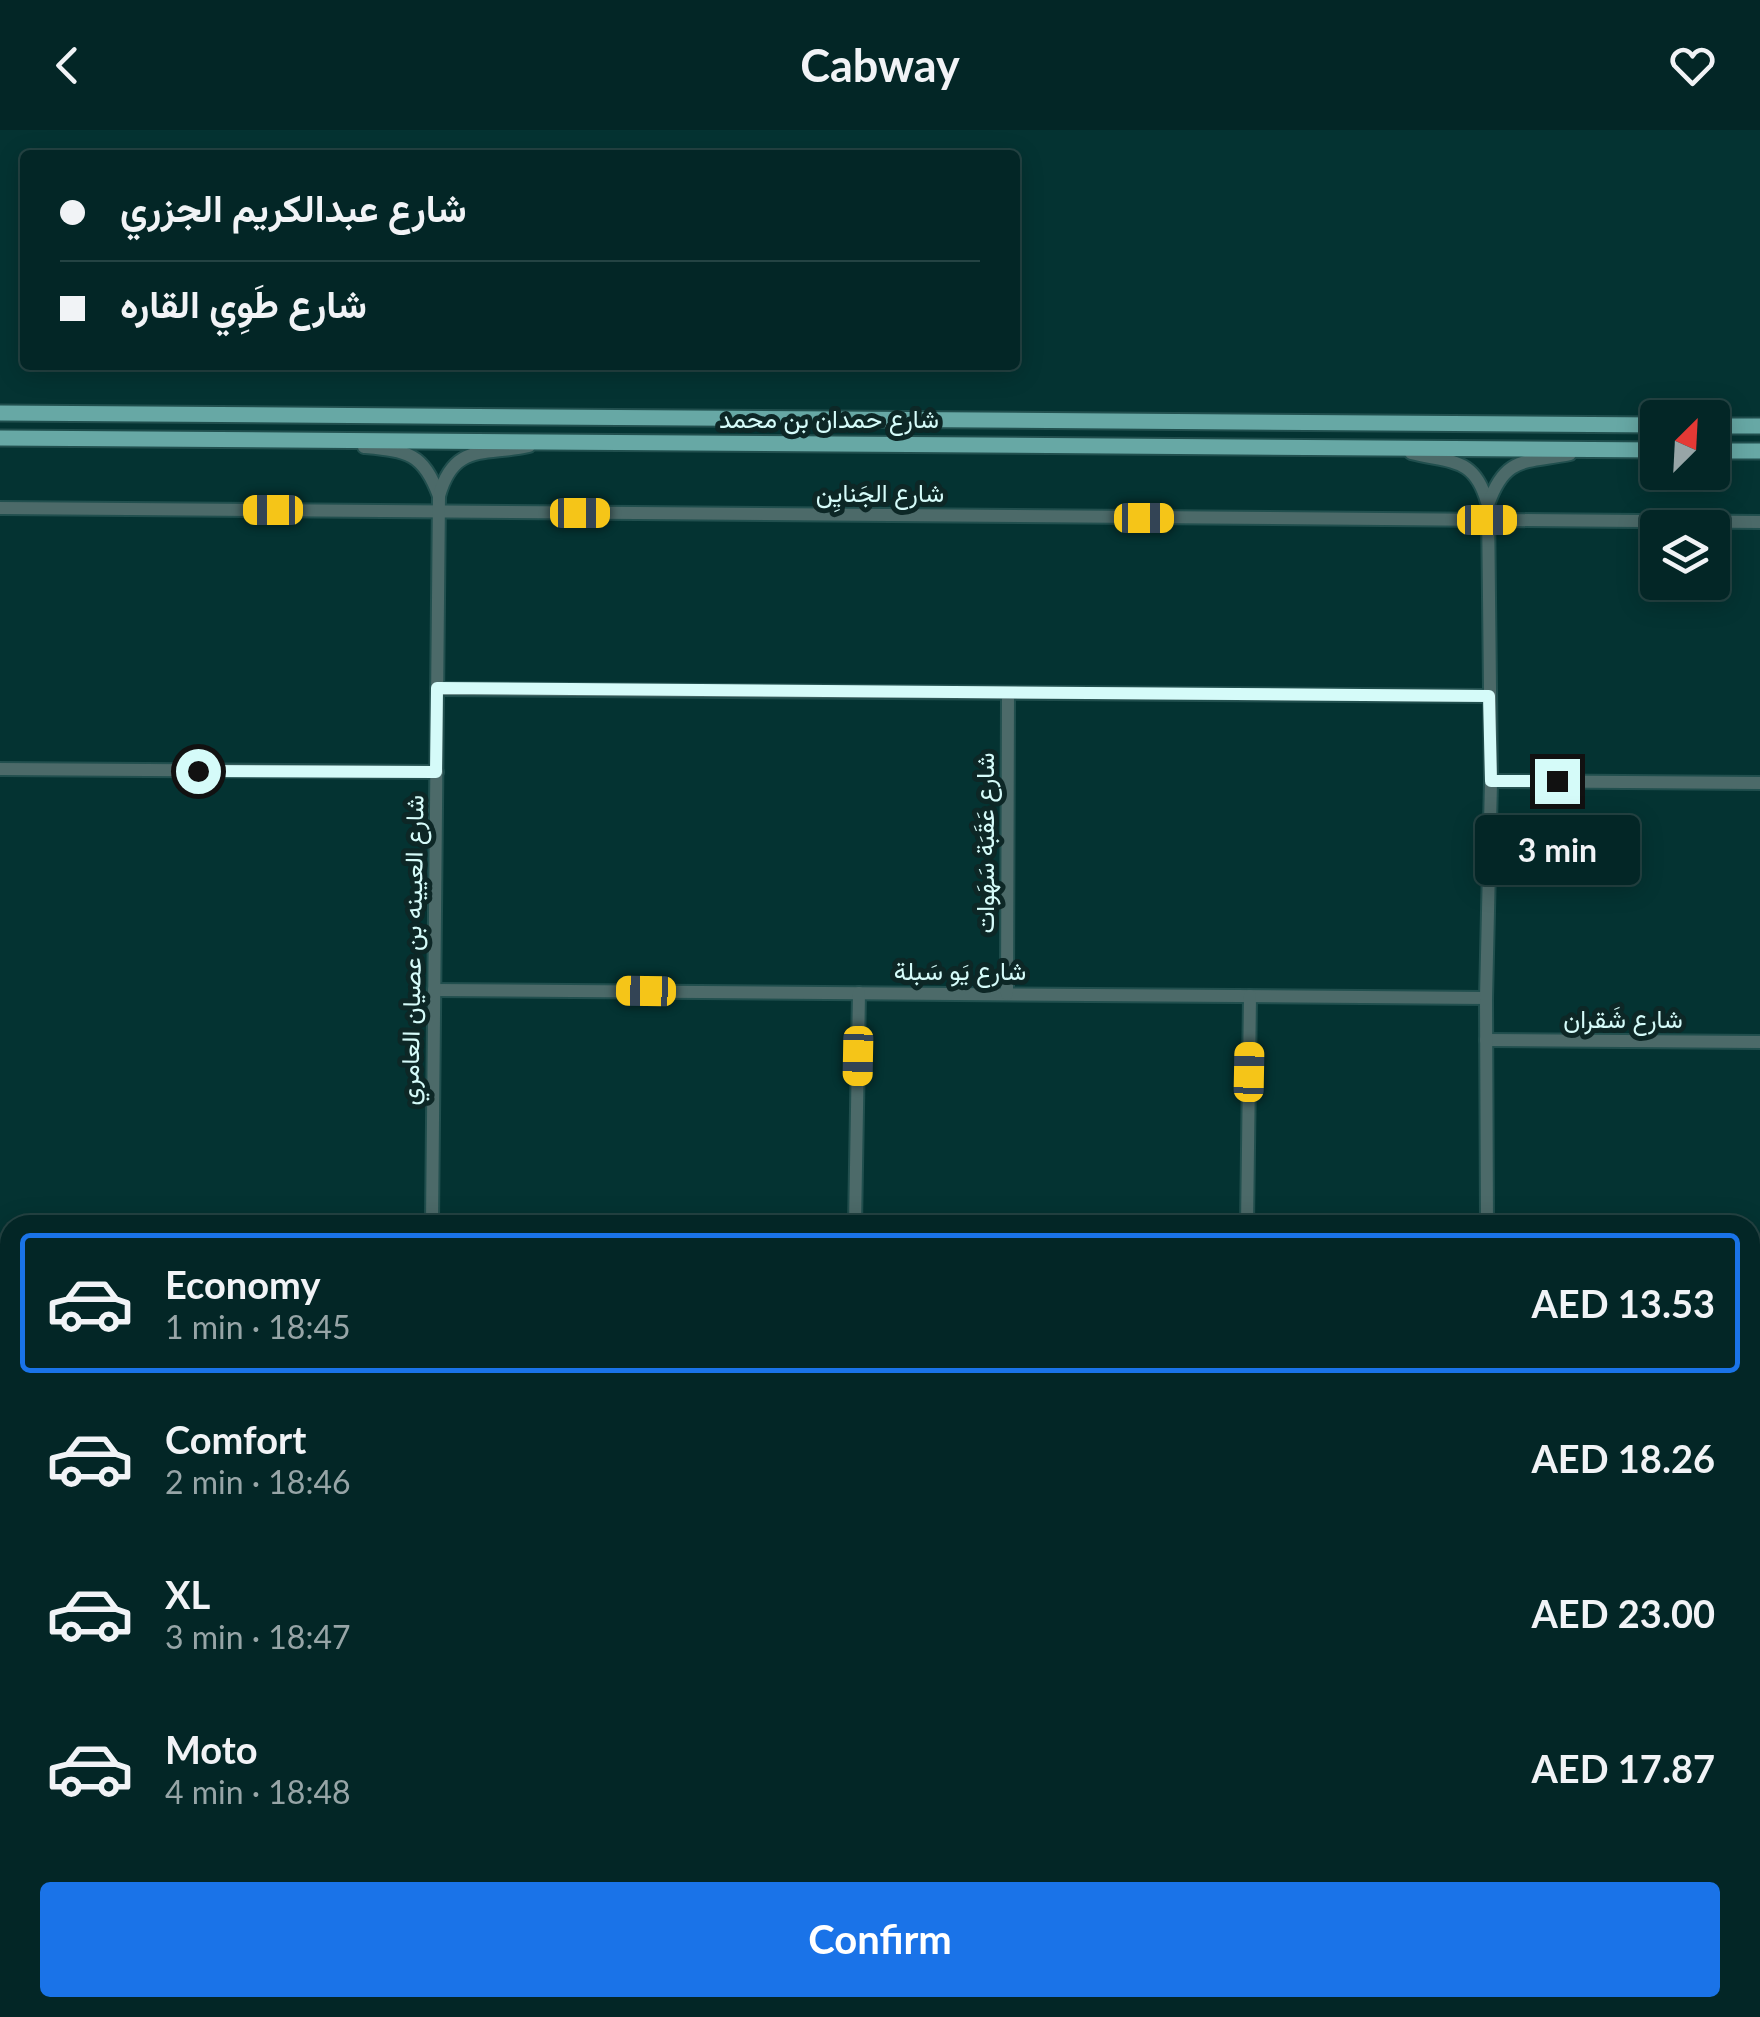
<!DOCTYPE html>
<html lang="en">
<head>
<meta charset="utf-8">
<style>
	:root { --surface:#032626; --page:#113232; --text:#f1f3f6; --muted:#97a5a7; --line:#244343; --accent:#1a73e8 }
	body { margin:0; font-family:Lato,Vazirmatn,sans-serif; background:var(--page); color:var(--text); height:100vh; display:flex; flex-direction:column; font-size:38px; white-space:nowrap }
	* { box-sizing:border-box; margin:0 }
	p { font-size:32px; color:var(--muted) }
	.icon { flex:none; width:55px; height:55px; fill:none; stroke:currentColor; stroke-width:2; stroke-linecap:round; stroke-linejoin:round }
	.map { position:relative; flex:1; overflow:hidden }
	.sheet { position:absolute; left:0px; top:1085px; width:1760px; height:802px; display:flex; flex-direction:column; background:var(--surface); border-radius:30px 30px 0 0; box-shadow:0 5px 25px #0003,0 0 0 2px var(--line) }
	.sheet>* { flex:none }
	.banner { position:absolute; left:20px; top:20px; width:1000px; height:220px; border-radius:10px; box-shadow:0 5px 25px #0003,0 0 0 2px var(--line); display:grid; align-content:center; height:220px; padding:0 40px; background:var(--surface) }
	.needle { width:65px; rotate:24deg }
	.controls { position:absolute; left:1640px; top:270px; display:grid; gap:20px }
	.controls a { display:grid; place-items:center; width:90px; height:90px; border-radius:10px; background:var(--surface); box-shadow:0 5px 25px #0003,0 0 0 2px var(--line); font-size:50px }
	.end { position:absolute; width:45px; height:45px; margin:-22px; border:12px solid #d5fbf9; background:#111; box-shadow:0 0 0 5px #111 }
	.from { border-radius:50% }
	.bubble { position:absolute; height:70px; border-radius:10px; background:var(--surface); box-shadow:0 5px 25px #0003,0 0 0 2px var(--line); font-size:32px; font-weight:700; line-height:70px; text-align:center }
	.car { position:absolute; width:30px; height:60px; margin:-30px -15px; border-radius:12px; box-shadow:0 0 8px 2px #0007; background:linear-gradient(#f5c518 24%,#345 0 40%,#f5c518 0 76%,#345 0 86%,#f5c518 0) }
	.banner b { display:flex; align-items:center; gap:35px; height:95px; font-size:38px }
	.banner b+b { border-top:2px solid var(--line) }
	.banner i { width:25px; height:25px; background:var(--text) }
	ul { padding:18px 0 0; list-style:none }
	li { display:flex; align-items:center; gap:30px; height:140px; margin:0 20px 15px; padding:0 20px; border:5px solid transparent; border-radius:10px }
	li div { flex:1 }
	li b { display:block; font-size:38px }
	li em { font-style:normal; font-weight:700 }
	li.on { border-color:var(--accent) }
	li>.icon { width:90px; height:90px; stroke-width:1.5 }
	.primary-button { display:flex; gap:20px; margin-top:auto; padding:20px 40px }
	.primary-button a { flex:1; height:115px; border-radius:10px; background:var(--accent); color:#fff; font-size:40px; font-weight:700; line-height:115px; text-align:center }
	header { display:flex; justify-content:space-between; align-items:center; height:130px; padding:0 40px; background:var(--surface); font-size:45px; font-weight:700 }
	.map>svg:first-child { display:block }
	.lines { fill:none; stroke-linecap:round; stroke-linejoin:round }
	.stream { stroke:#75a1c7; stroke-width:2.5 }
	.minor-casing { stroke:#214f4e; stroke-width:16 }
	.major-casing { stroke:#214f4e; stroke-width:19 }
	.minor { stroke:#4c6a69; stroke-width:12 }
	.major { stroke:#67a8a5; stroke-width:15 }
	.route { stroke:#d5fbf9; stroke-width:12 }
	.labels { text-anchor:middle; stroke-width:10; stroke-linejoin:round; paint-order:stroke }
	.street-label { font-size:25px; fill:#d5fbf9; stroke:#0d2726 }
</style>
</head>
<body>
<header><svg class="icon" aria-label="back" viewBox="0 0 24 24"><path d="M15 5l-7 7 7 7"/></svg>Cabway<svg class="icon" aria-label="heart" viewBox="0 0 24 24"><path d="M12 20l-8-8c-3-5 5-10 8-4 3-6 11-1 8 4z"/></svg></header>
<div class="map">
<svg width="1760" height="1887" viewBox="0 0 1760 1887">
	<rect width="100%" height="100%" fill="#043332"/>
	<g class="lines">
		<g class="stream">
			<polyline points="1750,1665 1760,1656"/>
			<polyline points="1524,1887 1533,1878"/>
		</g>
		<defs>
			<g id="minor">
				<path d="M364,317c43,4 59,5 75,49"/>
				<path d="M1411,323c39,10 63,3 76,49"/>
				<polyline points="0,378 1760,392"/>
				<polyline points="437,559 1489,566"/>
				<polyline points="0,639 437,642"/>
				<polyline points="1491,651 1760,653"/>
				<polyline points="434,860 1486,868"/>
				<polyline points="1007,864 1008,563"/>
				<polyline points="1486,910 1760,912"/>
				<path d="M432,1095l7,-729c15,-54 46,-40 90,-50"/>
				<polyline points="855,1095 859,863"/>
				<polyline points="1247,1095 1250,866"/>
				<path d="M1487,1095l-1,-227 5,-217 -3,-276c17,-50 38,-42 82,-51"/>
				<polyline points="0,1158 10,1158"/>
				<polyline points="1750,1172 1760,1172"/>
				<polyline points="1750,1563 1760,1557"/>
				<polyline points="1750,1730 1760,1720"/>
				<polyline points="1750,1809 1760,1826"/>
				<polyline points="1622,1878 1629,1887"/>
				<polyline points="426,1887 426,1878"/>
				<polyline points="735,1887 735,1878"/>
				<polyline points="1344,1887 1352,1878"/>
				<polyline points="1432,1887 1440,1878"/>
				<polyline points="1595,1887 1603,1878"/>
			</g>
			<g id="major">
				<polyline points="0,283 1658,295"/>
				<polyline points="1712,296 1760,296"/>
				<polyline points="0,308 1658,320"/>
				<polyline points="1712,321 1760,321"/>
			</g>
		</defs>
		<use href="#minor" class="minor-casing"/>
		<use href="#major" class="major-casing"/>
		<use href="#minor" class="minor"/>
		<use href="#major" class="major"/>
	</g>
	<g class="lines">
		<polyline class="route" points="198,641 436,642 437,558 1489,566 1491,651 1557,651"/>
	</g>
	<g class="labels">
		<g class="street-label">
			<text x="829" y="298">شارع حمدان بن محمد</text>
			<text x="880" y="372">شارع الجَنايِن</text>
			<text transform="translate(985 713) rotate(-90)" y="9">شارع عَقَبَة سَهَوات</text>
			<text transform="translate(412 820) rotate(-89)" y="9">شارع العيينه بن عصيان العامري</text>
			<text x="960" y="850">شارع يَو سَبلة</text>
			<text x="1623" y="898">شارع شَقران</text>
		</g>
	</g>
</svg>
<div class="controls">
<a><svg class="needle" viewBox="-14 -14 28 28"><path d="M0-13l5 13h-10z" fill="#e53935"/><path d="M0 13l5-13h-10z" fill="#97a5a7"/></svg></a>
<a><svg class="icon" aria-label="layers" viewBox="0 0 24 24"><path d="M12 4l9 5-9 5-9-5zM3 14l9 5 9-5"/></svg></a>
</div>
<i class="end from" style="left:198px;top:641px"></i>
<i class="end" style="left:1557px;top:651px"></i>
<div class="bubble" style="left:1475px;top:685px;width:165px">3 min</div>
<i class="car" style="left:273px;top:380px;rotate:270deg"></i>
<i class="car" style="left:580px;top:383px;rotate:90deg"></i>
<i class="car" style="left:1144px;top:388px;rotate:90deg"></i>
<i class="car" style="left:1487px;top:390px;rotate:90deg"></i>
<i class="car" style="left:646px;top:861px;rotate:271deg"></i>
<i class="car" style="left:858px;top:926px;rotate:181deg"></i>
<i class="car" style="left:1249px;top:942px;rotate:1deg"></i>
<div class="banner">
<b><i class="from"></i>شارع عبدالكريم الجزري</b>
<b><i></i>شارع طَوِي القاره</b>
</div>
<section class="sheet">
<ul>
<li class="on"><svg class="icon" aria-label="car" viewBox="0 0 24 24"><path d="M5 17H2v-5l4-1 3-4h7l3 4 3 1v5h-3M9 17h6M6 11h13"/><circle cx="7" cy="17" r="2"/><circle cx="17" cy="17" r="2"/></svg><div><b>Economy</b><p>1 min · 18:45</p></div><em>AED 13.53</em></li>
<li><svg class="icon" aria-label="car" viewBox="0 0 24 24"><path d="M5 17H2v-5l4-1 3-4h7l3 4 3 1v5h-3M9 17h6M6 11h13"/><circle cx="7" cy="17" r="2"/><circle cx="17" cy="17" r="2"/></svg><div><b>Comfort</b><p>2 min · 18:46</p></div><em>AED 18.26</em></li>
<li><svg class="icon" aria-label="car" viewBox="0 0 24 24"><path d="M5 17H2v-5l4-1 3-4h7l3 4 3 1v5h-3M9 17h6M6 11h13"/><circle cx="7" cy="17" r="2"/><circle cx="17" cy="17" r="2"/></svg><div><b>XL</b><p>3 min · 18:47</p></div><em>AED 23.00</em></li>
<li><svg class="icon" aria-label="car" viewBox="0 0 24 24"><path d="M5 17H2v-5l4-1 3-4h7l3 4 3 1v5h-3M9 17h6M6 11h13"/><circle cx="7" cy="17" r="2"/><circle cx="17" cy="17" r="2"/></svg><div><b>Moto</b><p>4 min · 18:48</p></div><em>AED 17.87</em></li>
</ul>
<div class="primary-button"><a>Confirm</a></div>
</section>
</div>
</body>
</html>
